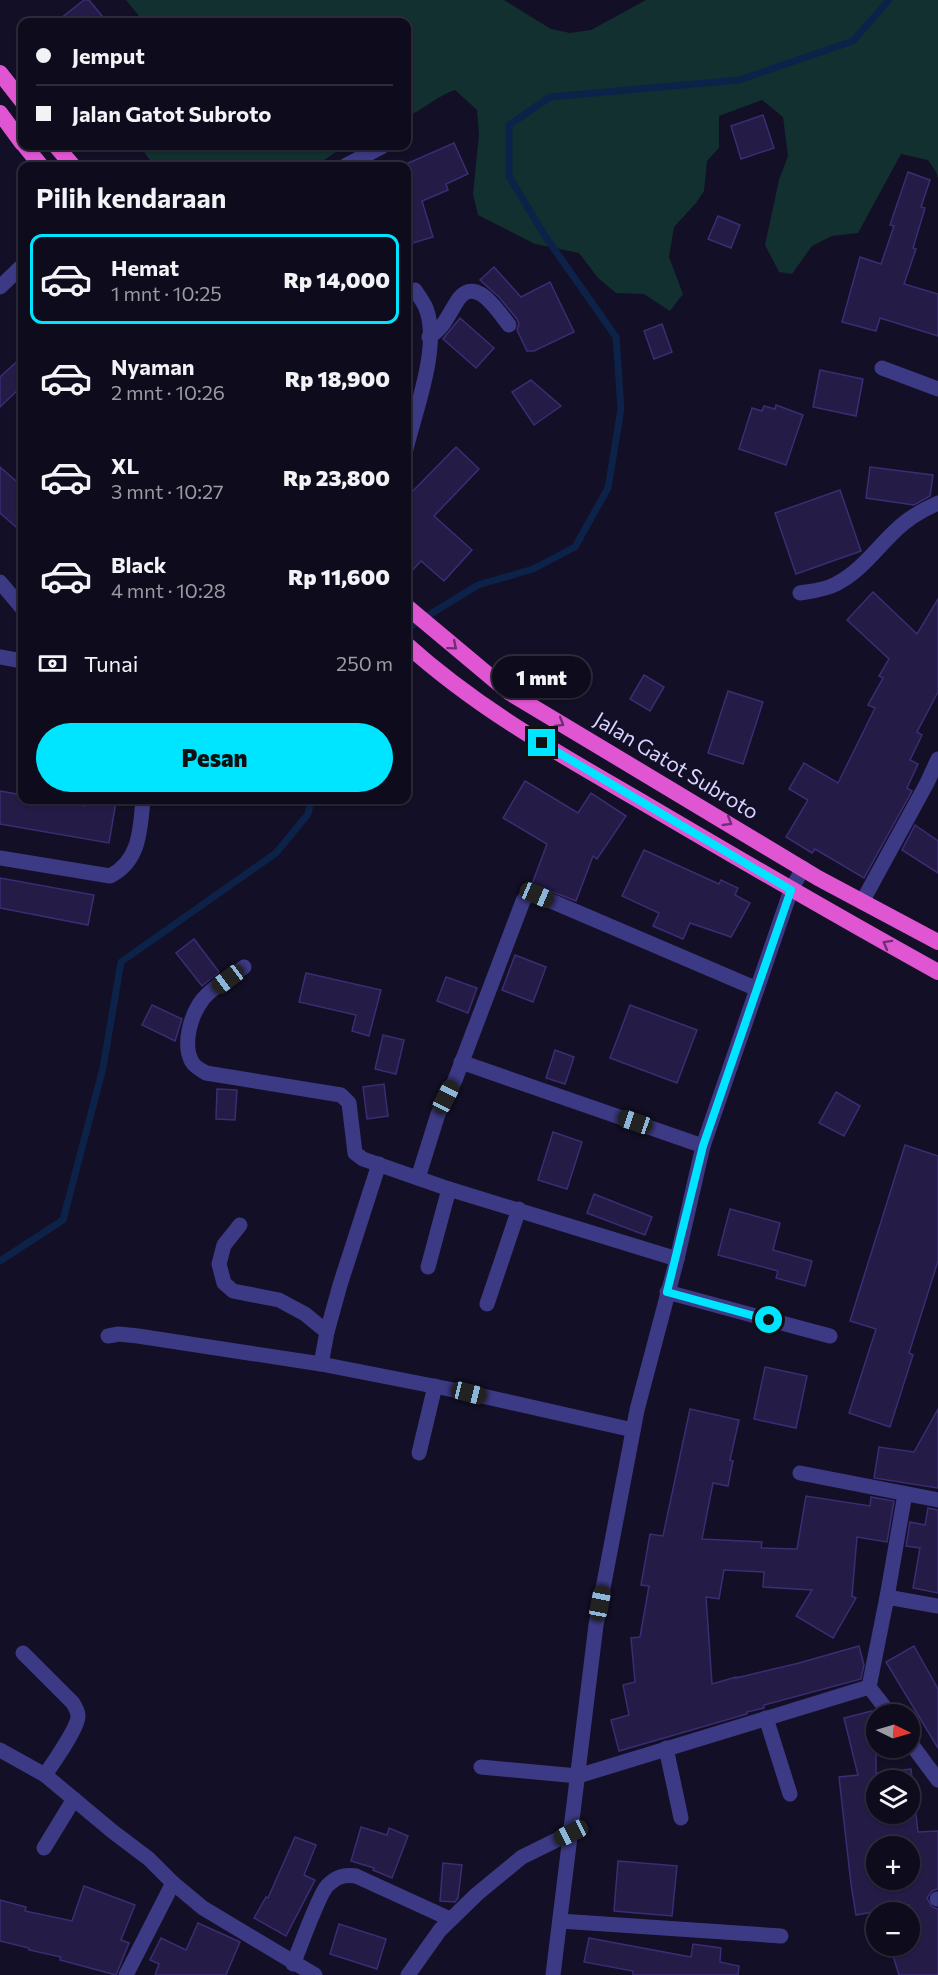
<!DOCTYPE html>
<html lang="id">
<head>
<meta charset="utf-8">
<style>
	:root { --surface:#0e0b1c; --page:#171425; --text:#f1f3f6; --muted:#9b9ba3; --line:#2e2b3b; --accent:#00e5ff }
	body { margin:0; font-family:Commissioner,sans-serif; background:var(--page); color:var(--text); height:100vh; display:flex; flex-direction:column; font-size:22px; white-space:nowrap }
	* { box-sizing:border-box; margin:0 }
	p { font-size:20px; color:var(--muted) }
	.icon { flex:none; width:33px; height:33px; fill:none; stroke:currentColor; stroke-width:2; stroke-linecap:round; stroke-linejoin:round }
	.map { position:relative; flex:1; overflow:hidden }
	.sheet { position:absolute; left:18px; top:162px; width:393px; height:642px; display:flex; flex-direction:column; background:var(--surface); border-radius:12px; box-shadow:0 2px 4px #0004,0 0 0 2px var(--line) }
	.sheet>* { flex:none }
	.hud { position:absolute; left:18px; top:18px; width:393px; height:132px; border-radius:12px; box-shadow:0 2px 4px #0004,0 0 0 2px var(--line); display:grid; align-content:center; height:132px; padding:0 18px; background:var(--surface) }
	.needle { width:39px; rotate:95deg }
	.buttons { position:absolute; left:866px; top:1704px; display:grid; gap:12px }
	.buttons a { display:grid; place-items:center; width:54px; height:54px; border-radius:50%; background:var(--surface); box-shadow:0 2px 4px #0004,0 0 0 2px var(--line); font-size:30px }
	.end { position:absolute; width:27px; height:27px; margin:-14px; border:8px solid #00e5ff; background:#111; box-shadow:0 0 0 3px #111 }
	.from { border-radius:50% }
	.bubble { position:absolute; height:42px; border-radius:21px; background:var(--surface); box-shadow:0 2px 4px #0004,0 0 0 2px var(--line); font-size:20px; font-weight:800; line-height:42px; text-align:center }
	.car { position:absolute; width:18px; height:36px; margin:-18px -9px; border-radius:8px; box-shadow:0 0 4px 2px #0007; background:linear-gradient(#222 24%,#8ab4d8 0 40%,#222 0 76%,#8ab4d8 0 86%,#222 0) }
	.hud b { display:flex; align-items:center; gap:21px; height:57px; font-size:22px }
	.hud b+b { border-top:2px solid var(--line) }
	.hud i { width:15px; height:15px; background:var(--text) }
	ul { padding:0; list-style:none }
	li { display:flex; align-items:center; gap:18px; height:90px; margin:0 12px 9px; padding:0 6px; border:3px solid transparent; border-radius:12px }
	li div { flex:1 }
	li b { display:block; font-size:22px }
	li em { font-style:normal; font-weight:800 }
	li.active { border-color:var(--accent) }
	li>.icon { width:54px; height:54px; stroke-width:1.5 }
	h2 { padding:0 18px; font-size:27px; line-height:72px }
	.pay { display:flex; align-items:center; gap:15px; height:66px; padding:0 18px; font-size:22px }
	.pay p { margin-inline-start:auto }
	.primary-button { display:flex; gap:12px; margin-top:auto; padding:12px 18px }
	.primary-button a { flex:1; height:69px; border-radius:36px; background:var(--accent); color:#111; font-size:24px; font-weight:800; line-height:69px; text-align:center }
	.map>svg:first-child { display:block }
	.green { fill:#12302f }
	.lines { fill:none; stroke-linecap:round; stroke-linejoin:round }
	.stream { stroke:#0c2248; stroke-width:7 }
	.building { fill:#241b47; stroke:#3b2d73; stroke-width:1.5; fill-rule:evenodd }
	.minor { stroke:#3d3a85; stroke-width:15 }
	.tertiary { stroke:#3d3a85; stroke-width:15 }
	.trunk { stroke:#e055d1; stroke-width:16 }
	.oneway { stroke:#6f2e73 }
	.route { stroke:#00e5ff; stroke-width:8 }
	.labels { text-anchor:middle; stroke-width:4.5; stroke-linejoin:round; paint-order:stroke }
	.street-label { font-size:21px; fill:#d9d4ff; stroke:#130f26 }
</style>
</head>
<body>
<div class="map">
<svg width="938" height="1975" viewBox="0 0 938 1975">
	<rect width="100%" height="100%" fill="#130f26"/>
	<g class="green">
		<path d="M126,0h378l47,29 19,4 21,-3 55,-30h292v178l-2,-6 -8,-12 -27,-6 -43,79 -26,3 -20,10 -20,28 -13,-2 -14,-27 14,-65 9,-24 -5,-39 -21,-17 -43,16v32l-12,13 -3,30 -8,12 -22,24 -5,30 14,37 -13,17 -26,-17 -28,-1 -18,-15 -19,-25 -44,-9 -57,-29 -5,-21 6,-60 -2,-24 -22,-20c-18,6 -31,19 -48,27l-1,-95h-262z"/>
		<polygon points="140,146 345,146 315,166 154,166"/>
	</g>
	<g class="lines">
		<g class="stream">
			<polyline points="406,629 478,585 533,569 575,547 608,488 621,409 616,337 545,236 509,176 509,125 550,97 739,80 853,41 889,0"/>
			<polyline points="0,1261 63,1220 103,1068 121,962 276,853 308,814 311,800"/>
		</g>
	</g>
	<g class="building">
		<polygon points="84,0 89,0 107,22 56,22"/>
		<polygon points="763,115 774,148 741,159 731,126"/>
		<polygon points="454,143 468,174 446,184 448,190 422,201 433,237 406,245 406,164"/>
		<polygon points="908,172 930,180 921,207 925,208 913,248 916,249 904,284 938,294 938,336 880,318 876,331 842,322 860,257 881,264 894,226 890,225"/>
		<polygon points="718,216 740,225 731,248 708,239"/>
		<polygon points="494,267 521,297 550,282 574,332 534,351 527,351 517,330 519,324 517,319 499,297 480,280"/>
		<polygon points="460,318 494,348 476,368 443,339"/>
		<polygon points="662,324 672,352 654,359 644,331"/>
		<polygon points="22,357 22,386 0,407 0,377"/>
		<polygon points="820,370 863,379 856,416 813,407"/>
		<polygon points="531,380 561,406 534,425 512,392"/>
		<polygon points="776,405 803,415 786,465 739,449 752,408 762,411 764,406 775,409"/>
		<polygon points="456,447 479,469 434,516 472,550 444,581 421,561 406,577 406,498"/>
		<polygon points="0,467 22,486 22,532 0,513"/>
		<polygon points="870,467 933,475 930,496 914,505 866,498"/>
		<polygon points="840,490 861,551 796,574 775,513"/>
		<polygon points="873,592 917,634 938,599 938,692 917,732 922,735 910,760 918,764 907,788 912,791 864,878 815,849 812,853 786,837 808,800 789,789 804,763 838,783 875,708 868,705 883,678 879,676 889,659 847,620"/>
		<polygon points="644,675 664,687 650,711 630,699"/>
		<polygon points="728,691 763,702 743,764 708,753"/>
		<polygon points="525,781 578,813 591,793 626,816 597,859 593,856 576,901 532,884 547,844 503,818"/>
		<polygon points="0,791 22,795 22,800 49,800 85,806 87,800 116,802 109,843 0,824"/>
		<polygon points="915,825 938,841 938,873 902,850"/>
		<polygon points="644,850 719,884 721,880 738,888 735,895 750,903 731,937 690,923 683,939 653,926 659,913 622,896"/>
		<polygon points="0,878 94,895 88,925 0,908"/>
		<polygon points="194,939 219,972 202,986 176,953"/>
		<polygon points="515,955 546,967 533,1002 502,990"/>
		<polygon points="306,973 381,990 369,1036 352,1031 356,1015 299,1002"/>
		<polygon points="446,977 477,988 468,1013 437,1001"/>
		<polygon points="152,1005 182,1019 175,1041 142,1025"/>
		<polygon points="630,1005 697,1030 677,1083 610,1058"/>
		<polygon points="383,1035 404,1040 396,1074 375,1069"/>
		<polygon points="555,1050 574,1057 565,1084 546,1078"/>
		<polygon points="384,1084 388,1116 367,1119 363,1087"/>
		<polygon points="217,1089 237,1090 235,1120 216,1119"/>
		<polygon points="836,1092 860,1106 844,1136 819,1123"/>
		<polygon points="553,1132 582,1142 567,1189 538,1180"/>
		<polygon points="905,1145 938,1156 938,1261 909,1353 913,1355 890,1427 849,1413 876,1329 850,1321"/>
		<polygon points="594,1194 652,1217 645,1235 587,1213"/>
		<polygon points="730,1209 780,1223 773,1250 812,1261 805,1286 776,1278 778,1271 718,1255"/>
		<polygon points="765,1367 807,1376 796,1428 754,1419"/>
		<polygon points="690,1409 739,1420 730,1460 733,1461 728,1486 713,1483 702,1539 762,1542 761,1548 797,1549 806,1496 870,1506 871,1497 894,1501 887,1542 857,1537 852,1596 856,1598 833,1638 796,1616 812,1590 763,1587 764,1572 724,1570 719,1599 706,1597 712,1684 736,1677 736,1678 799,1663 859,1646 864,1665 861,1679 764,1705 764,1708 747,1712 747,1714 619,1751 611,1720 629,1715 623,1685 635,1682 631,1638 640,1637 649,1586 641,1585 650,1534 663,1536"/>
		<polygon points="938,1409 938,1488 874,1478 879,1447 914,1452"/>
		<polygon points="928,1508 938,1510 938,1593 913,1588 920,1548 906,1546 910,1522 925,1525"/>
		<polygon points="914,1646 938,1689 938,1748 886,1662"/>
		<path d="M872,1711l4,17v45l35,-4 7,63 20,-1v58l-6,2 -5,7 5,9 6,2v66h-39l-9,-29h19v-41l-53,10 -5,-31 -12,-107 19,-2 -14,-57zM876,1780h33v34h-33zM876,1846h33v34h-33z"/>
		<polygon points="361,1827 387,1835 389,1828 408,1836 392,1878 373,1870 374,1868 351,1861"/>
		<polygon points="295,1837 316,1845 304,1875 315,1880 286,1936 254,1918 266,1897 268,1898"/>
		<polygon points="618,1861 677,1866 672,1916 614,1911"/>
		<polygon points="443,1863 462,1865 458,1898 455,1902 440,1901"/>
		<polygon points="84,1886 135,1905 121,1940 129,1943 116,1975 60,1960 61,1957 29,1950 29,1948 0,1941 0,1900 26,1907 25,1911 72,1921"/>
		<polygon points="198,1923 240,1942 226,1975 155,1975 159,1964 150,1960 161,1938 186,1950"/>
		<polygon points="339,1924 386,1939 377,1969 330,1954"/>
		<polygon points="589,1938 691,1957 693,1944 721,1948 720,1962 739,1966 738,1975 633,1975 633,1971 584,1962"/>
	</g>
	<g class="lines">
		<g class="minor">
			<polyline points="345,166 383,146"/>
			<polyline points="0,287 22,266"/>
			<path d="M429,337c15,-9 18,-20 27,-34 18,-31 41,7 53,22"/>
			<polyline points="882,368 938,389"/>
			<path d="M406,449c9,-38 36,-106 19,-143 -3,-6 -7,-11 -10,-16"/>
			<polyline points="0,582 22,608"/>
			<path d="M800,593c12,-2 25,-3 36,-9 24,-12 40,-35 59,-53 12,-12 27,-21 43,-28"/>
			<polyline points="0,657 22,661"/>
			<path d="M0,858l110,18c30,-15 30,-46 33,-76"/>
			<polyline points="791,890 803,868"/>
			<polyline points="862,902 927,783 938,759"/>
			<path d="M244,967c-14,10 -30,19 -41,32 -12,15 -21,45 -11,63 3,5 9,8 14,11l135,22 8,8 6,50 8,6 86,30 228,70"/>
			<polyline points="461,1062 703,1146"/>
			<polyline points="379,1164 340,1285 327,1332 321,1364 469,1393 633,1430"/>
			<polyline points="418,1178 438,1114 455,1080 523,901 528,894 537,895 757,989"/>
			<polyline points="240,1225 224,1245 219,1264 224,1283 233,1291 279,1300 305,1314 327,1332"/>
			<polyline points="428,1267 449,1189"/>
			<polyline points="667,1292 830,1336"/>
			<polyline points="487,1304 519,1209"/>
			<polyline points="108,1336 119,1334 138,1336 321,1364"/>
			<polyline points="419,1453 435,1386"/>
			<polyline points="800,1473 938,1500"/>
			<polyline points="887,1597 905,1494"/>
			<path d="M23,1653l50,50c2,4 5,8 5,13 0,12 -25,47 -33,59l67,56 37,28 24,24 30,25 112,67"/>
			<polyline points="869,1687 887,1597 938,1606"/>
			<polyline points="766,1718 790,1794"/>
			<polyline points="909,1741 938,1780"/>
			<polyline points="666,1748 681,1818"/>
			<polyline points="0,1750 45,1775"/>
			<polyline points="481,1767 578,1776 869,1687 890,1714"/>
			<polyline points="44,1848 74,1799"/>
			<polyline points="937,1899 938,1899"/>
			<polyline points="560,1921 781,1936"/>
			<path d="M293,1964c7,-16 25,-68 34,-78 9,-9 17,-12 29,-10l94,43"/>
			<polyline points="126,1975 173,1883"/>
			<polyline points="408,1975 440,1930 477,1894 522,1857 571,1833"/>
		</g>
		<polyline class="tertiary" points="553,1975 596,1625 637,1410 677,1259 703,1146 791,890"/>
		<g class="trunk">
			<polyline points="0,73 22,101"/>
			<polyline points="0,113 22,143"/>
			<polyline points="25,146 41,166"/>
			<polyline points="56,146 73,166"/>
			<polyline points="406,606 510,693 818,878 938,942"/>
			<path d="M406,644c71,64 150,108 231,155 100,59 200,117 301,173"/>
		</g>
	</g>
	<defs><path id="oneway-chevron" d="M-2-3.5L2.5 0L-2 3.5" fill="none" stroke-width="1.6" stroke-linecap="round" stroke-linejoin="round" transform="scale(1.5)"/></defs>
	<g class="oneway">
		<use href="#oneway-chevron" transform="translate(453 646) rotate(40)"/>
		<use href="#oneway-chevron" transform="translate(560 723) rotate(31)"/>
		<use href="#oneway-chevron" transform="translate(728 822) rotate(31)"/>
		<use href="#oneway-chevron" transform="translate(887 944) rotate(-151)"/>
	</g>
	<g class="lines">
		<polyline class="route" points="542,743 791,890 703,1146 667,1292 769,1320"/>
	</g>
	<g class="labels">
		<g class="street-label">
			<text transform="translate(676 766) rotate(31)" y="7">Jalan Gatot Subroto</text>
		</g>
	</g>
</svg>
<div class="buttons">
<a><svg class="needle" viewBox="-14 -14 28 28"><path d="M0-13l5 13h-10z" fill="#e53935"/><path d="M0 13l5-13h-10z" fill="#9b9ba3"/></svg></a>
<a><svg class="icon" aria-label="layers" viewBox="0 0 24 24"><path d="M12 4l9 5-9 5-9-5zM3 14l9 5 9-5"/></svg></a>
<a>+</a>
<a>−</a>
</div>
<i class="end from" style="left:769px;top:1320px"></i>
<i class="end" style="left:542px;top:743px"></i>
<div class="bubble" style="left:492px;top:656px;width:99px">1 mnt</div>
<i class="car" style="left:537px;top:895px;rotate:113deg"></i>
<i class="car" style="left:228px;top:979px;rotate:233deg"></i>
<i class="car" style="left:446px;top:1097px;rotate:27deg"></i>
<i class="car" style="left:635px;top:1122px;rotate:289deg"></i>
<i class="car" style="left:469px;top:1393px;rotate:104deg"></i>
<i class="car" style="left:600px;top:1603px;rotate:11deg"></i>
<i class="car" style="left:571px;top:1833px;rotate:243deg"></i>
<div class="hud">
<b><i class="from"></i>Jemput</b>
<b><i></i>Jalan Gatot Subroto</b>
</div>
<section class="sheet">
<h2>Pilih kendaraan</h2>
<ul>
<li class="active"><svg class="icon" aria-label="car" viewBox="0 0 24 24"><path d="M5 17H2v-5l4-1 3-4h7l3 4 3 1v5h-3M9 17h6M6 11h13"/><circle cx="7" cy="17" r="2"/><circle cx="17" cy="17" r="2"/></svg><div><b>Hemat</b><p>1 mnt · 10:25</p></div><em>Rp 14,000</em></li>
<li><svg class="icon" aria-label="car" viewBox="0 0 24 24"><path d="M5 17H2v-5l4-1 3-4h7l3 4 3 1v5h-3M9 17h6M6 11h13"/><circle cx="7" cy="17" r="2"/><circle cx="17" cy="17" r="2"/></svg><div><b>Nyaman</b><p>2 mnt · 10:26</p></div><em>Rp 18,900</em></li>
<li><svg class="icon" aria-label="car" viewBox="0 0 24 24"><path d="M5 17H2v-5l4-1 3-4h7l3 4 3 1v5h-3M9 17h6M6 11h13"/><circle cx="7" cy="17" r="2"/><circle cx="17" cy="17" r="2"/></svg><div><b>XL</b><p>3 mnt · 10:27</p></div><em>Rp 23,800</em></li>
<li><svg class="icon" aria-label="car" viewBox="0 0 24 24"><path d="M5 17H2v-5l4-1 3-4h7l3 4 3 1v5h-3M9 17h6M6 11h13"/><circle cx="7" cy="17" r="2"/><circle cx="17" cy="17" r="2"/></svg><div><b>Black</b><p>4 mnt · 10:28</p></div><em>Rp 11,600</em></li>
</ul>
<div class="pay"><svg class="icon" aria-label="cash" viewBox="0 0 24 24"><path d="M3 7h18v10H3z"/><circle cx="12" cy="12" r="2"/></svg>Tunai<p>250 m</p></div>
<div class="primary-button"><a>Pesan</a></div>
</section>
</div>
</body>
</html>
